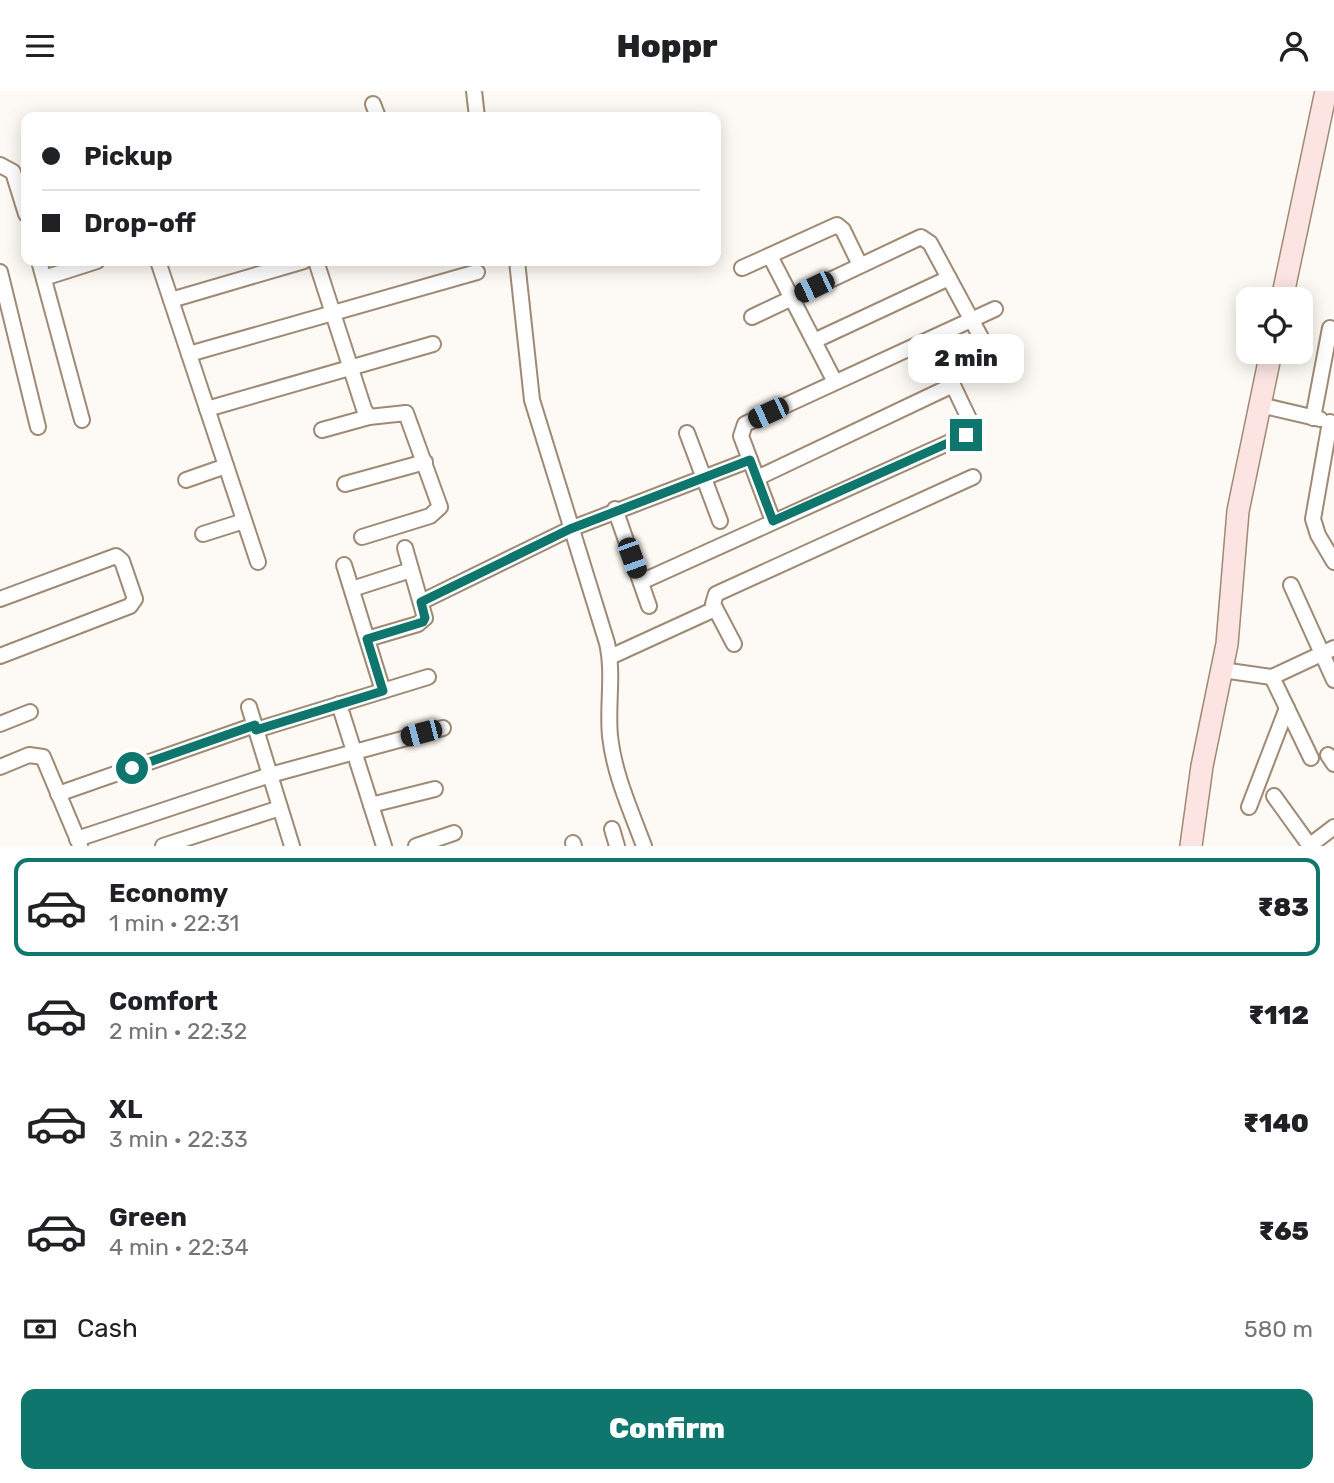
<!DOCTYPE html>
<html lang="en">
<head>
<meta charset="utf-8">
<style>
	:root { --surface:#fff; --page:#f6f6f6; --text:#202124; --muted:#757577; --line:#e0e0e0; --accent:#0f766e }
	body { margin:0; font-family:Rubik,sans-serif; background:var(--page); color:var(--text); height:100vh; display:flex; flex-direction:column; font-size:26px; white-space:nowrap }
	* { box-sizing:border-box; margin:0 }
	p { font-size:23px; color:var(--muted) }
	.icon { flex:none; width:38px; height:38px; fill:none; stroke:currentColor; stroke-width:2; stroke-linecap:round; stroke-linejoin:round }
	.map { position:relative; height:755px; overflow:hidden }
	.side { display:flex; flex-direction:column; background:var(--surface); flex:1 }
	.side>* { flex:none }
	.guide { position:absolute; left:21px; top:21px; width:700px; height:154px; border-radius:14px; box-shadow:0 4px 18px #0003; display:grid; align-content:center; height:154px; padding:0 21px; background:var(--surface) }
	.fabs { position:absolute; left:1236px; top:196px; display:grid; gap:14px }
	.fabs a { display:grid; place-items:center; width:77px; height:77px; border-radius:14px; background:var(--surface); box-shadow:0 4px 18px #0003; font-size:35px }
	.end { position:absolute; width:32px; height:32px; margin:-16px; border:9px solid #0f766e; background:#fff; box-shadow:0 0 0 4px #fff }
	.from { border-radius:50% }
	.bubble { position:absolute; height:49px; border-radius:14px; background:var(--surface); box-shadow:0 4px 18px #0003; font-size:23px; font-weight:800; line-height:49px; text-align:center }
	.car { position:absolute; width:21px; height:42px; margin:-21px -10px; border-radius:9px; box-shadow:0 0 5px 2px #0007; background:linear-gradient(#222 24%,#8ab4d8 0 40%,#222 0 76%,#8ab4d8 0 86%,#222 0) }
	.guide b { display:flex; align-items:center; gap:24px; height:66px; font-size:26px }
	.guide b+b { border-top:2px solid var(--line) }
	.guide i { width:18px; height:18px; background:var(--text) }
	ul { padding:12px 0 0; list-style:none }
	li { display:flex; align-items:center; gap:21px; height:98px; margin:0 14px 10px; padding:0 7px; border:4px solid transparent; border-radius:14px }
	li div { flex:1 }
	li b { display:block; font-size:26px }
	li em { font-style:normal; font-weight:800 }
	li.selected { border-color:var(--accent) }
	li>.icon { width:63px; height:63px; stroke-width:1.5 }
	.pay { display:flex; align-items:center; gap:18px; height:77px; padding:0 21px; font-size:26px }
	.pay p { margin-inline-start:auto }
	.primary-button { display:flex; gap:14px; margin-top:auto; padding:14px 21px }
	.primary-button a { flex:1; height:80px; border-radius:14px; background:var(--accent); color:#fff; font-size:28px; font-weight:800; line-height:80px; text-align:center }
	header { display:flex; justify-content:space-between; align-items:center; height:91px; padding:0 21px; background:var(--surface); font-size:32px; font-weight:800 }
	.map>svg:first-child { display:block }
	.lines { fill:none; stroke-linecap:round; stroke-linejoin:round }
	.street-casing { stroke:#9f8a75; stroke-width:18 }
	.secondary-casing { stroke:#9f8a75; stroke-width:24 }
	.street { stroke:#fff; stroke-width:14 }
	.secondary { stroke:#fce4e3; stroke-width:21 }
	.route { stroke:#0f766e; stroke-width:9 }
</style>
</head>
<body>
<header><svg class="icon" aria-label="menu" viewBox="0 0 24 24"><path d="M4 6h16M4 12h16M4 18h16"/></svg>Hoppr<svg class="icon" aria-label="person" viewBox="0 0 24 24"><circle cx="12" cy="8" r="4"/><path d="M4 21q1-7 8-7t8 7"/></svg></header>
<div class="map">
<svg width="1334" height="755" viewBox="0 0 1334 755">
	<rect width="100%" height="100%" fill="#fdf9f4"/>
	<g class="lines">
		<defs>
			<g id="street">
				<polyline points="474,0 477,26"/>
				<polyline points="373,13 378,26"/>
				<polyline points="0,74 13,81 26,123"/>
				<polyline points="770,165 835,291"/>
				<polyline points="39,170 82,329"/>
				<polyline points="158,170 258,471"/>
				<polyline points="316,170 364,318 369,326 406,322 440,416 430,425 362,446"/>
				<path d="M517,170l15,139 75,243c7,31 0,62 3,93 4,38 21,75 34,110"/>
				<polyline points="742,177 837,134 843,139 860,174"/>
				<polyline points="0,181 38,336"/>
				<polyline points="44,187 97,170"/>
				<polyline points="171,209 304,170"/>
				<polyline points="752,226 921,146 930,152 991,265"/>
				<polyline points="814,250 949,187"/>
				<polyline points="189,263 477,181"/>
				<polyline points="1260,314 1320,328"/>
				<polyline points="207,318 433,253"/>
				<polyline points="1313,327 1330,237"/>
				<polyline points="1330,331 1313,428 1318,444 1334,471"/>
				<polyline points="322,339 369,326"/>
				<polyline points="687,342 720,430"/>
				<polyline points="757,387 953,294"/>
				<polyline points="186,389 226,375"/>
				<polyline points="345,393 425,371"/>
				<polyline points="615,418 649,515"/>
				<polyline points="773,430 741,345 745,333 995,218"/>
				<polyline points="203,443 244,430"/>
				<polyline points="344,474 383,600"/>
				<polyline points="641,491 970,342 971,332 931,248"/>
				<polyline points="1291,494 1334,589"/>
				<polyline points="352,498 411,479"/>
				<polyline points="0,508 116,465 122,470 135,508 130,515 0,565"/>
				<polyline points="421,511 570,438 750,369"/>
				<polyline points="367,548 418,533 425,527 405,457"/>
				<polyline points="734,553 713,513 716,503 973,386"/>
				<polyline points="610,566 715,518"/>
				<polyline points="1222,579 1272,586 1334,557"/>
				<polyline points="1272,586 1311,667"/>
				<polyline points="339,613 384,755"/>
				<polyline points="249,616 292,755"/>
				<polyline points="0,633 30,621"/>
				<polyline points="256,639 428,586"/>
				<polyline points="1328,664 1334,673"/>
				<polyline points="0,676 29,664 43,666 80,754"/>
				<polyline points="58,703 255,634"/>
				<polyline points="1274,705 1310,755"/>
				<polyline points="371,714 435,698"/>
				<polyline points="1249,716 1287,617"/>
				<polyline points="612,738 617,755"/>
				<polyline points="77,748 270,684 443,637"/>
				<polyline points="573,752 574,755"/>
				<polyline points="163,755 280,717"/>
				<polyline points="416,755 454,742"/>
				<polyline points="1309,755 1334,736"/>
			</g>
			<g id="secondary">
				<polyline points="1282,208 1326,0"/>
				<polyline points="1191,755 1202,675 1227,553 1238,420 1271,261"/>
			</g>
		</defs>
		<use href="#street" class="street-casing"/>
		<use href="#secondary" class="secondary-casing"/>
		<use href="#street" class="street"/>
		<use href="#secondary" class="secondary"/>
	</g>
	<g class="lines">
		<polyline class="route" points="132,677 255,634 256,639 383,600 367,548 423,531 425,527 421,511 570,438 750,369 773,430 966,344"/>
	</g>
</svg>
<div class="fabs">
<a><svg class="icon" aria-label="locate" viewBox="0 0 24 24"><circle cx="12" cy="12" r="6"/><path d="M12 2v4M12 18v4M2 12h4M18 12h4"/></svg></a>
</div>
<i class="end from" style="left:132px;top:677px"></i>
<i class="end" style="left:966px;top:344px"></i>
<div class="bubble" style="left:908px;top:243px;width:116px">2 min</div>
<i class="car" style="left:814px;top:196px;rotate:244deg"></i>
<i class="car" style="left:768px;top:322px;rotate:245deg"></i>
<i class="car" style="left:632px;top:467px;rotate:160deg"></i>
<i class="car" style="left:421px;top:642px;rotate:255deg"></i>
<div class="guide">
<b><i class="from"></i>Pickup</b>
<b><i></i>Drop-off</b>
</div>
</div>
<section class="side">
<ul>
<li class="selected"><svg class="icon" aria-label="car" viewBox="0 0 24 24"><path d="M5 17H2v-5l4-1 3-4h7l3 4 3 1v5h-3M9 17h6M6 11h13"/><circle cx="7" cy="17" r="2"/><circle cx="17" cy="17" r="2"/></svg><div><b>Economy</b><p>1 min · 22:31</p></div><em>₹83</em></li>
<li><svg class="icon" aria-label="car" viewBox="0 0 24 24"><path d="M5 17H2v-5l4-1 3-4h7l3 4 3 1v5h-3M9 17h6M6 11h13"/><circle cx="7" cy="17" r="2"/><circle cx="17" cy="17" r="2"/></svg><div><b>Comfort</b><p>2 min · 22:32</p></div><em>₹112</em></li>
<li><svg class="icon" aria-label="car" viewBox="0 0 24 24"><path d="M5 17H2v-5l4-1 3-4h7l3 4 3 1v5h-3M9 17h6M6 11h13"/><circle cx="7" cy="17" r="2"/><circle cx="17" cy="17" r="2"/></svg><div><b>XL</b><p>3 min · 22:33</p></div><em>₹140</em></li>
<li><svg class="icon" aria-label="car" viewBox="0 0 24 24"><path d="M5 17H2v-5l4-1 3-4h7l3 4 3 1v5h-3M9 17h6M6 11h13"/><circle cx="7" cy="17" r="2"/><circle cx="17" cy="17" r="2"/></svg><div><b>Green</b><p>4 min · 22:34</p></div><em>₹65</em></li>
</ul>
<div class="pay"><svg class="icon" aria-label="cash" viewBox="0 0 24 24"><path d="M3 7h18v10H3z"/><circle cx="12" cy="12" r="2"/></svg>Cash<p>580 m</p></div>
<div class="primary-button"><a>Confirm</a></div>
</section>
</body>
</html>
